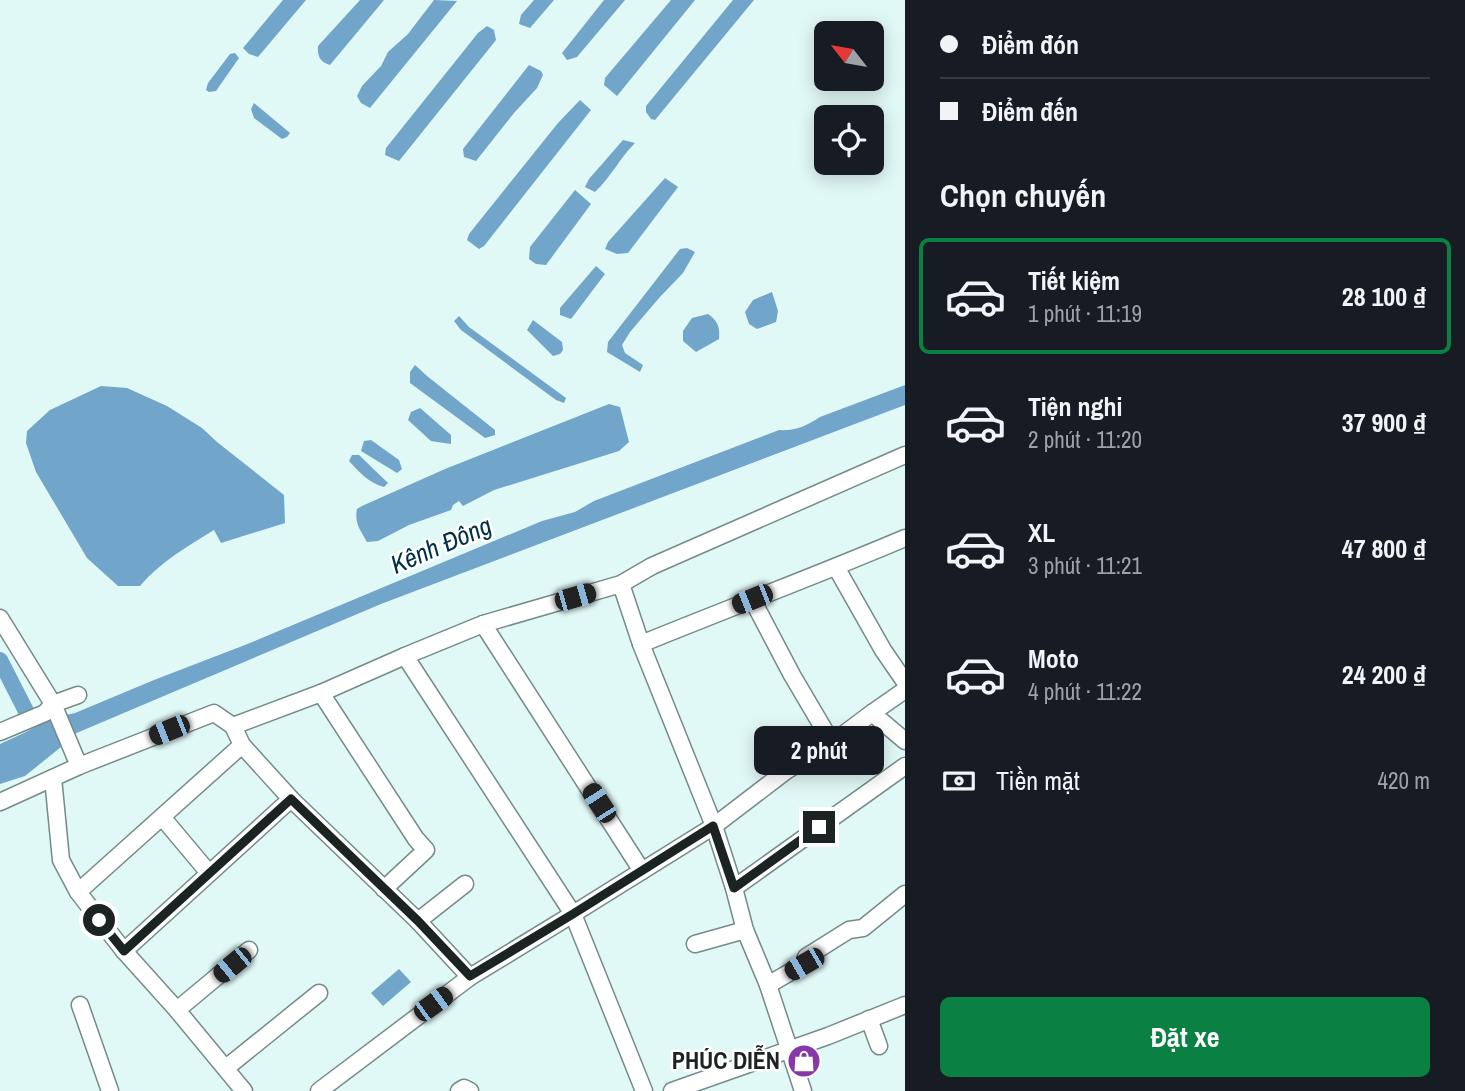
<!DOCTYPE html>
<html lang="vi">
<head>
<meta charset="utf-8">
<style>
	:root { --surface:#171b24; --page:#242831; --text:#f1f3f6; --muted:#9ea1a6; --line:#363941; --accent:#0b8043 }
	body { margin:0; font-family:"Archivo Narrow",sans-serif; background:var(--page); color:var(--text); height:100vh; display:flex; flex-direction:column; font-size:26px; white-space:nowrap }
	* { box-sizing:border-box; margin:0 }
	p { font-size:23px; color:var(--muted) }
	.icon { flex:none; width:38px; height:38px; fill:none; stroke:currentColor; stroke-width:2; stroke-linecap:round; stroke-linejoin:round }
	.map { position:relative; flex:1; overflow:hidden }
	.sheet { display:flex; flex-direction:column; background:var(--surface); width:560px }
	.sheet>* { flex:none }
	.hud { display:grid; align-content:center; height:154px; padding:0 35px; background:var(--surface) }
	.needle { width:46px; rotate:301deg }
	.controls { position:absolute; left:814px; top:21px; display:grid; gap:14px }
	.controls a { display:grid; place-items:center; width:70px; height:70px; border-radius:10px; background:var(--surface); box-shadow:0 4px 18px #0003; font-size:35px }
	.end { position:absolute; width:32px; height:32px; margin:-16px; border:9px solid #1b2423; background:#fff; box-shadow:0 0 0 4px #fff }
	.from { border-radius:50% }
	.bubble { position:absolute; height:49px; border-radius:10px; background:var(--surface); box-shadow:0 4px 18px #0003; font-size:23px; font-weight:700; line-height:49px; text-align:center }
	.car { position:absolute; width:21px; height:42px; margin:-21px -10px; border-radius:9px; box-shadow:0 0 5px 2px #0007; background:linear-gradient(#222 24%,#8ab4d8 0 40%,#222 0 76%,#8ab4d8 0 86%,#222 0) }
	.hud b { display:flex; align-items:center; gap:24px; height:66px; font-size:26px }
	.hud b+b { border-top:2px solid var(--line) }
	.hud i { width:18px; height:18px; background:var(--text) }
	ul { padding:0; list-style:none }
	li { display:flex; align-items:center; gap:21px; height:116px; margin:0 14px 10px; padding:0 21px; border:4px solid transparent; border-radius:10px }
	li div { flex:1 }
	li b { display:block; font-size:26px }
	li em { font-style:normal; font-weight:700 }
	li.active { border-color:var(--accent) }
	li>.icon { width:63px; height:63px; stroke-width:1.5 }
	h2 { padding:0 35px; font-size:32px; line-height:84px }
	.pay { display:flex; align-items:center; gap:18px; height:77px; padding:0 35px; font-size:26px }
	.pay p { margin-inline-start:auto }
	.action { display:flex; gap:14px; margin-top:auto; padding:14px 35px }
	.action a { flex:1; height:80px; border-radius:10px; background:var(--accent); color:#fff; font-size:28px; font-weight:700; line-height:80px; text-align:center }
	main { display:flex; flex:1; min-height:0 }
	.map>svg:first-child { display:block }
	.water { fill:#72a5ca }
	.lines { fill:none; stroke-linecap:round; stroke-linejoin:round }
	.canal { stroke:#72a5ca; stroke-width:16 }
	.minor-casing { stroke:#758b8a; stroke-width:19 }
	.minor { stroke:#fff; stroke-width:16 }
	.route { stroke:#1b2423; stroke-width:9 }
	.labels { text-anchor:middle; stroke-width:5; stroke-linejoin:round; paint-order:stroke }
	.poi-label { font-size:24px; font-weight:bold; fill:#1b2423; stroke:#fff; text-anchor:end }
	.water-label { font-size:26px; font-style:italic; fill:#022f48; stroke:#fff }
</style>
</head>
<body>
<main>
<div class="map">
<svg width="905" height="1091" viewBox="0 0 905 1091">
	<rect width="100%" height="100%" fill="#e0f8f6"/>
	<g class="water">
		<polygon points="283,0 306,0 258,57 249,54 243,48"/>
		<path d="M360,0h24l-54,65c-10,-3 -13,-9 -12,-19z"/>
		<polygon points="434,0 457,1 374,103 370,108 361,103 357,96 362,86 381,66 388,52 408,34"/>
		<polygon points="534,0 554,0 530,28 519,24 521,15"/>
		<polygon points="604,0 625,0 577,57 567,60 562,53 566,48"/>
		<polygon points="671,0 695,0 617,96 604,85 605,78"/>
		<polygon points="733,0 754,0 655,120 651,119 646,112 646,106"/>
		<polygon points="487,26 494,30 496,40 399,161 385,155 386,148 478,33"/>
		<polygon points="235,53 239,58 216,91 209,92 206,90 208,83 230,54"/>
		<polygon points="529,65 541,71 543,75 537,88 514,113 476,161 464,157 463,149"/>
		<polygon points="580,100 591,110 484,246 479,249 467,240 469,234 558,123"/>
		<polygon points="254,103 290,133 287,137 282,139 254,118 251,109"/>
		<path d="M623,140l12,3c-16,16 -24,34 -40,49l-10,-5 4,-8z"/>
		<polygon points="665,178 678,187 628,253 617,254 605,249 608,242"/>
		<polygon points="575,190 591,204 546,265 536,264 529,259 530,247"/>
		<polygon points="687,248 695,252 683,273 659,298 630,332 622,345 625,353 643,365 640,372 607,352 608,342 680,249"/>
		<polygon points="596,266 605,274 571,319 560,315 560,308"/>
		<polygon points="772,292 778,311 776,322 757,329 749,324 745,312 753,300"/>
		<path d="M708,314c10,7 12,13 11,25l-23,13 -13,-11v-10l9,-13z"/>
		<polygon points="459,316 469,327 566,398 564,403 556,400 461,330 454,321"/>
		<polygon points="533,320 562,342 563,350 560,354 553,356 527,330"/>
		<polygon points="415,365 427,376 495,430 495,435 485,438 410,383 410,372"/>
		<path d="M905,385v20l-524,199 -321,136 1,7 -36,29 -25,8v-40l26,-12 26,-14 23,-5 79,-33 96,-37 292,-122 33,-9 19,-11 185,-71c17,1 27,-4 41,-13z"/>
		<path d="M101,386l26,2 40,18 35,22 15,14 67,53 1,28 -64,20 -7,-13c-26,16 -54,32 -74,56h-22l-31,-28 -51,-86 -10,-29 1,-12 23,-21z"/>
		<path d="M609,404l11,3 9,35 -10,9 -125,39 -31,16 -4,-5 -6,4 -2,5 -42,15 -31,16 -11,1c-6,-11 -13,-19 -10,-33l5,-3 83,-37z"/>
		<polygon points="420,408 451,435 451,444 431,441 408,420 411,412"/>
		<polygon points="371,440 399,460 402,469 397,473 361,451 364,441"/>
		<path d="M352,455h7l29,28 -4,4c-15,-4 -25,-15 -35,-26z"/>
		<polygon points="399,969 411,982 383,1006 371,993"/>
	</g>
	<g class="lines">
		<polyline class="canal" points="0,660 28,715"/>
		<defs>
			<g id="minor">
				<polyline points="836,567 883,650 905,682"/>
				<polyline points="621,584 641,644 714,826 734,888 745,930 768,985 803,1091"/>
				<polyline points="752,599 792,675 832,743"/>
				<polyline points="0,618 53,704 79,766"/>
				<polyline points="483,624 642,871"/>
				<path d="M641,644c88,-36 177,-69 264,-106"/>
				<polyline points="405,656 573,914 644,1091"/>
				<polyline points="321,693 416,839 426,850 384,889"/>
				<polyline points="872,713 905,741"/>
				<polyline points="0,732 45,713 53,704 78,695"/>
				<polyline points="242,745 291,799 418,921 470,977"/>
				<polyline points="53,778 61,860 78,892 124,951 177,1010 244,1091"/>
				<polyline points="0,802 79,766 214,713 233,726"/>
				<polyline points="162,817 209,873"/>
				<polyline points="734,888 905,766"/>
				<polyline points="78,892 242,745 233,726 321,693 405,656 483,624 621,584 652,566 905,455"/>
				<polyline points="418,921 465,884"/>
				<polyline points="695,944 745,930"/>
				<polyline points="124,951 291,799"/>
				<polyline points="768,985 804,964 806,957 849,930 863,928 905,894"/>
				<polyline points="80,1005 110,1091"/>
				<polyline points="177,1010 249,950"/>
				<polyline points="869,1019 879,1046"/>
				<polyline points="226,1068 319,993"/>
				<polyline points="319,1091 470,977 573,914 714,826 786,771 832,743 872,713 905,690"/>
				<polyline points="459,1091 464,1088 470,1091"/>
				<polyline points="672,1091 828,1036 905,1005"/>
			</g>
		</defs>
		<use href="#minor" class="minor-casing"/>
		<use href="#minor" class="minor"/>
	</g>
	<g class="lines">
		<polyline class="route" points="99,920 124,951 291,799 418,921 470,976 573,914 713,826 734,888 819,827"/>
	</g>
	<defs>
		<symbol id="shop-disc" viewBox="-11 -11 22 22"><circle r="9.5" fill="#8638a9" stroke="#fff"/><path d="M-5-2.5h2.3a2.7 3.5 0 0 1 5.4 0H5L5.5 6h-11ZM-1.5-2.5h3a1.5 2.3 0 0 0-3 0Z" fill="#fff"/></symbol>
	</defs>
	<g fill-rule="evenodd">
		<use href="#shop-disc" x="785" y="1042" width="38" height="38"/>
	</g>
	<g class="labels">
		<g class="poi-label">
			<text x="780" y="1069">PHÚC DIỄN</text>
		</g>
		<g class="water-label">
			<text transform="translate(441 545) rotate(-23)" y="9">Kênh Đông</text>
		</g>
	</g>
</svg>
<div class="controls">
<a><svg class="needle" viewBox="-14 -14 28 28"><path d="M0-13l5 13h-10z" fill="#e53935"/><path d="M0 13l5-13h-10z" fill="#9ea1a6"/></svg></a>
<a><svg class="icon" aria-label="locate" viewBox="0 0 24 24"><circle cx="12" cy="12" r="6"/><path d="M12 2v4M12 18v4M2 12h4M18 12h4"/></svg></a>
</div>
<i class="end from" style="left:99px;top:920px"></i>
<i class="end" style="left:819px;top:827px"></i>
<div class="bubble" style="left:754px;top:726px;width:130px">2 phút</div>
<i class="car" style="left:575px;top:597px;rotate:74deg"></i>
<i class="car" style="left:752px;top:599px;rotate:248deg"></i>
<i class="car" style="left:169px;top:730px;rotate:248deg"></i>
<i class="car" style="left:599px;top:803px;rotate:327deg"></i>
<i class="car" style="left:804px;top:964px;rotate:240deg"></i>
<i class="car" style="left:232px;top:965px;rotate:231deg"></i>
<i class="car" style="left:433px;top:1004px;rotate:54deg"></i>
</div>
<section class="sheet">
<div class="hud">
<b><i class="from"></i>Điểm đón</b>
<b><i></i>Điểm đến</b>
</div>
<h2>Chọn chuyến</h2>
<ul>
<li class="active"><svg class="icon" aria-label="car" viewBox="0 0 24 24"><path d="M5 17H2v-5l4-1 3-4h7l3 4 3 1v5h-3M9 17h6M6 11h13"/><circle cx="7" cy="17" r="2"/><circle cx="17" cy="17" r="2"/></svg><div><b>Tiết kiệm</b><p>1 phút · 11:19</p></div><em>28 100 ₫</em></li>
<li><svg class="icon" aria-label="car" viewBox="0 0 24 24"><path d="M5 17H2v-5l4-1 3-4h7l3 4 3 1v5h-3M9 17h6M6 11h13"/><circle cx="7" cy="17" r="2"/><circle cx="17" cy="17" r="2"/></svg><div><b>Tiện nghi</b><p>2 phút · 11:20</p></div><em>37 900 ₫</em></li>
<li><svg class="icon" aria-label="car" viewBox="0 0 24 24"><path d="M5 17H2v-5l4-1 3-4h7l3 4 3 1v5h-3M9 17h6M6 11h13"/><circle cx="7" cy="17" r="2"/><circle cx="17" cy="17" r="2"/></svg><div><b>XL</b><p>3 phút · 11:21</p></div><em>47 800 ₫</em></li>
<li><svg class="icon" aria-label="car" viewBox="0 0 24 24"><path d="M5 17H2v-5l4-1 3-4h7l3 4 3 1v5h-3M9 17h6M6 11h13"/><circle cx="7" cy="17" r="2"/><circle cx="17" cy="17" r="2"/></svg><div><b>Moto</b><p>4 phút · 11:22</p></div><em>24 200 ₫</em></li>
</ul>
<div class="pay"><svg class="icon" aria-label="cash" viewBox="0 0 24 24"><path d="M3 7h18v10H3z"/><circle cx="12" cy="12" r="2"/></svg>Tiền mặt<p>420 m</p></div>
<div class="action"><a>Đặt xe</a></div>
</section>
</main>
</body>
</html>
